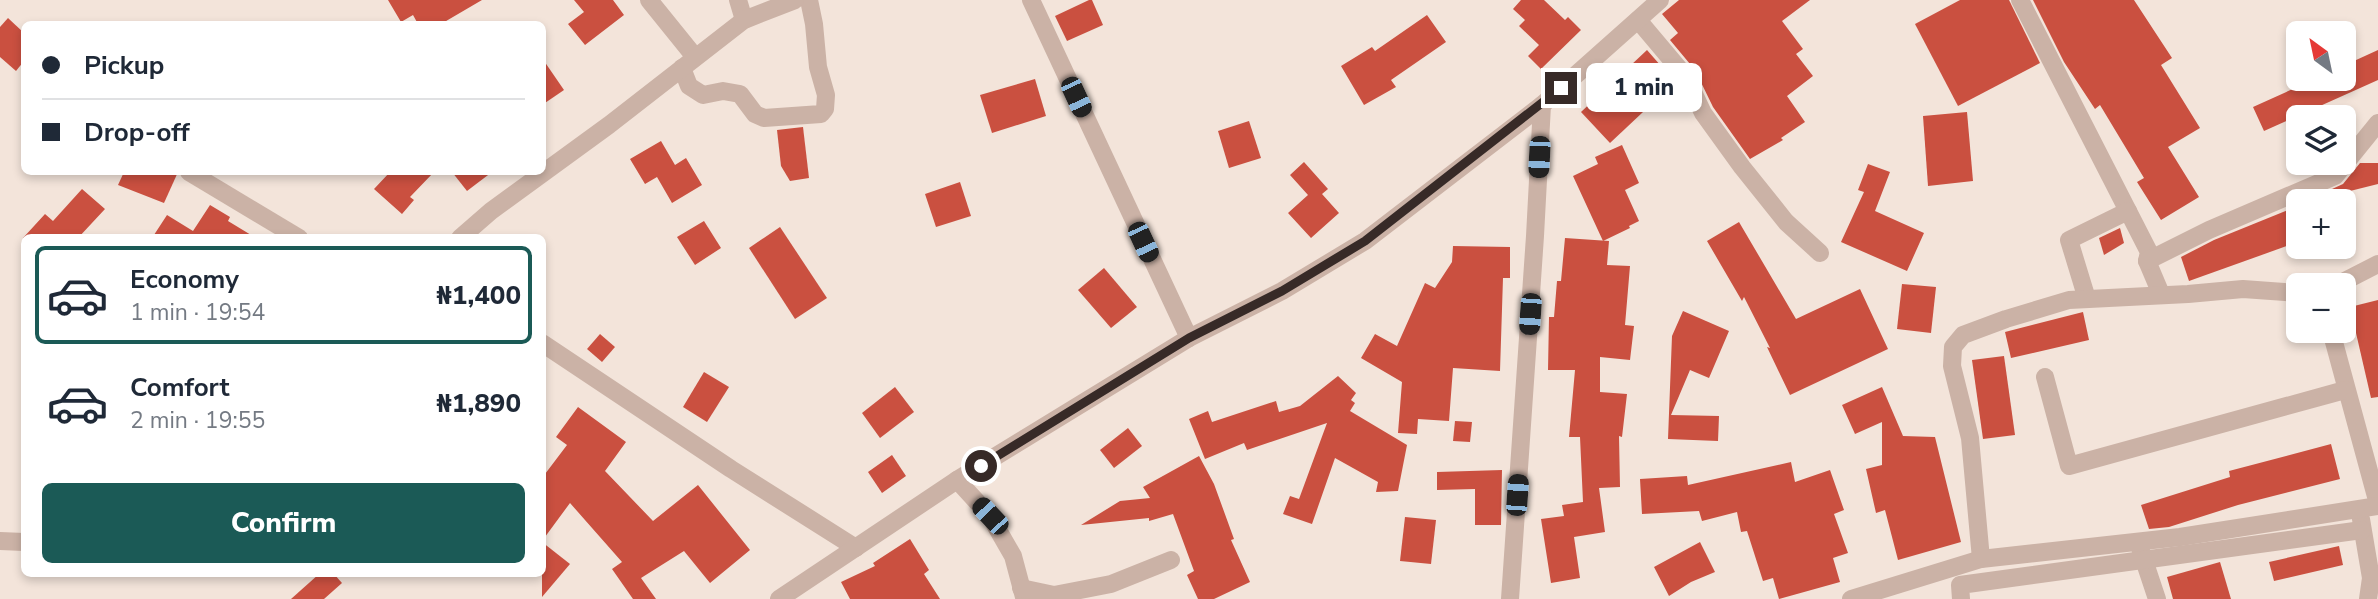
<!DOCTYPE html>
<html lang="en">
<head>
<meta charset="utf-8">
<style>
	:root { --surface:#fff; --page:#f6f6f7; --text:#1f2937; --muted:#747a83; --line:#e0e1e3; --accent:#1b5a56 }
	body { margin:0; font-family:"Nunito Sans",sans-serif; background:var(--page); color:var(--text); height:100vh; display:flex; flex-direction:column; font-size:26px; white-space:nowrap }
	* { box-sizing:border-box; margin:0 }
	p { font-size:23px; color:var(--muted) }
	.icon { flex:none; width:38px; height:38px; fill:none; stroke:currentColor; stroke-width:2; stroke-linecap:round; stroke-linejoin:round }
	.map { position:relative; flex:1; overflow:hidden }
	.panel { position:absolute; left:21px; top:234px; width:525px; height:343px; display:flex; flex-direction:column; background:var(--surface); border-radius:10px; box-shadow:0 4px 10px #0003 }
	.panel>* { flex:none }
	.banner { position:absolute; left:21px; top:21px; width:525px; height:154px; border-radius:10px; box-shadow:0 4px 10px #0003; display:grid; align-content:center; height:154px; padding:0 21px; background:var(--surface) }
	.needle { width:46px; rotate:327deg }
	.fabs { position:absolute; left:2286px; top:21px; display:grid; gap:14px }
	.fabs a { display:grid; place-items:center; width:70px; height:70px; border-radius:10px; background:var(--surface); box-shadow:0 4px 10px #0003; font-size:35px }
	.end { position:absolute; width:32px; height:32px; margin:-16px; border:9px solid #372a27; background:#fff; box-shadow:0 0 0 4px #fff }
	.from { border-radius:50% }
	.bubble { position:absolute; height:49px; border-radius:10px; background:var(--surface); box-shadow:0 4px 10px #0003; font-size:23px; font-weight:800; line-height:49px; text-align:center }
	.car { position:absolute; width:21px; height:42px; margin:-21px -10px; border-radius:9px; box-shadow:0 0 5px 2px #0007; background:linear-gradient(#222 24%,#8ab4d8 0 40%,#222 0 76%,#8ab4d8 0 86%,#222 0) }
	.banner b { display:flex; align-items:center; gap:24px; height:66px; font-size:26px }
	.banner b+b { border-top:2px solid var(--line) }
	.banner i { width:18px; height:18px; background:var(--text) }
	ul { padding:12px 0 0; list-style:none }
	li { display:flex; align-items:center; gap:21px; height:98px; margin:0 14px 10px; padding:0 7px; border:4px solid transparent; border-radius:10px }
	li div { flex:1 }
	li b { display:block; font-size:26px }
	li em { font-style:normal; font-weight:800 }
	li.active { border-color:var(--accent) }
	li>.icon { width:63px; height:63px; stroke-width:1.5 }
	.action { display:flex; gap:14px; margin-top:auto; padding:14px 21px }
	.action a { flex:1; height:80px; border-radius:10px; background:var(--accent); color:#fff; font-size:28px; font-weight:800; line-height:80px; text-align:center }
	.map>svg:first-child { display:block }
	.building { fill:#ca5040 }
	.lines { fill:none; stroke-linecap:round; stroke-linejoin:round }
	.minor { stroke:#cbb2a6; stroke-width:18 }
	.tertiary { stroke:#cbb2a6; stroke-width:18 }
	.route { stroke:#372a27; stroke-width:9 }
</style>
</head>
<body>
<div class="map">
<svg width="2378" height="599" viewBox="0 0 2378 599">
	<rect width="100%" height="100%" fill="#f3e4da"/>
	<g class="building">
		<polygon points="388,0 482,0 441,24 418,24 413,15 401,22"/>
		<polygon points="574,0 613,0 624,15 585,45 568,24 584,12"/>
		<polygon points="1089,0 1092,0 1103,25 1067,41 1055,16"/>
		<polygon points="1521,0 1544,0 1565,20 1568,17 1581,30 1541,69 1528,56 1539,45 1519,26 1525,20 1513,9"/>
		<polygon points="1679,0 1810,0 1782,21 1803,49 1796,54 1813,76 1787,96 1805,122 1781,138 1783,140 1750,159 1713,107 1695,70 1670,40 1678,33 1662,14"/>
		<polygon points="1960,0 2009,0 2040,63 1958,106 1915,24"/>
		<polygon points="2033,0 2134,0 2172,58 2161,65 2200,128 2168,147 2199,197 2161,220 2137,182 2144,178 2100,105 2095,109 2064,62"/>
		<polygon points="1427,15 1446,42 1391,80 1396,87 1364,105 1341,66 1372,47 1375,51"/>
		<polygon points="8,18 24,33 24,61 16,71 0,57 0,27"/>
		<polygon points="1647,50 1675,82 1610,143 1581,112"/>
		<polygon points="2378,50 2378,80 2264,131 2253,107 2315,79 2343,79 2343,66"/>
		<polygon points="542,58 564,90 542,105"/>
		<polygon points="1035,79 1046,116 992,133 980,95"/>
		<polygon points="1967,112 1973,181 1928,186 1923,116"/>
		<polygon points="1249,121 1261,158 1229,168 1218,131"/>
		<polygon points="803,127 809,178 790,181 781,166 777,130"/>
		<polygon points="661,141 675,165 686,158 702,185 672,203 657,177 645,184 630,159"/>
		<polygon points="1622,145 1639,183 1625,190 1639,221 1629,226 1630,228 1603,241 1573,176 1598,164 1595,157"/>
		<polygon points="1304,162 1328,189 1322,194 1339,213 1311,238 1288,213 1308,195 1290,175"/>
		<polygon points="2304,163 2331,163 2328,167 2310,174"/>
		<polygon points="2360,163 2378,163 2378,184 2338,194 2340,201 2325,201 2321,194 2343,184"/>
		<polygon points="1868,164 1890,172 1875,211 1924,233 1907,271 1841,242 1864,192 1858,190"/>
		<polygon points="124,172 178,172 164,203 118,185"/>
		<polygon points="390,172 434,172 410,197 414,200 402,214 374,189"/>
		<polygon points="452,172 492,172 467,191"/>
		<polygon points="960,182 971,216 936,227 925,194"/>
		<polygon points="82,189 105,209 78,238 23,238 45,214 53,221"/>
		<polygon points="210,205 230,217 228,221 256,238 152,238 167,215 193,231"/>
		<polygon points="2298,206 2298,242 2189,281 2181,257 2214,240"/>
		<polygon points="704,221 721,248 695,265 677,237"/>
		<polygon points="1739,222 1796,319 1860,289 1888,349 1790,395 1767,347 1770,348 1744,297 1742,301 1707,241"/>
		<polygon points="780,227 827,298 795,319 749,248"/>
		<polygon points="2120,228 2124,243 2104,255 2099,238"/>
		<polygon points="1565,238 1609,241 1607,265 1630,266 1625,325 1634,326 1630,360 1600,357 1600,392 1627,394 1622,437 1619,436 1620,487 1599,488 1605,532 1574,537 1580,578 1551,583 1541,519 1564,516 1562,505 1583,502 1580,437 1569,437 1575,370 1548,370 1549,317 1554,317 1557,281 1561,281"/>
		<polygon points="1453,246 1510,247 1510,278 1503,278 1500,371 1453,368 1449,421 1418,419 1417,434 1398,433 1402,382 1361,358 1375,334 1397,346 1425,283 1435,288 1452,262"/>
		<polygon points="1104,268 1137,307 1111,328 1078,290"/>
		<polygon points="1902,284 1936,287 1931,333 1897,329"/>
		<polygon points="2378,300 2378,397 2371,398 2350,307"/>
		<polygon points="1683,311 1729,331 1709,378 1690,370 1671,415 1719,416 1718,441 1668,439 1672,336"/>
		<polygon points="2083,312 2089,340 2011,358 2005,332"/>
		<polygon points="600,334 615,347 602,362 587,349"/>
		<polygon points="2004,356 2015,435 1983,439 1972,360"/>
		<polygon points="704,372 729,387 707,422 683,407"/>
		<polygon points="1338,376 1356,393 1351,400 1355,403 1350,411 1407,445 1398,491 1376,492 1378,482 1335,458 1312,524 1283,514 1290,496 1299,499 1327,423 1247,450 1244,443 1205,459 1189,419 1208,411 1212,422 1276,401 1279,412 1300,406"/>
		<polygon points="895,387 914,412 880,438 862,413"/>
		<polygon points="1882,387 1903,436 1935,437 1961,542 1898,560 1885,510 1876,513 1866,469 1882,465 1882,422 1855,434 1842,405"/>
		<polygon points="578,407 626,442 605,471 653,521 698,485 750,550 710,583 684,551 641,578 656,599 633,599 612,569 622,562 570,503 542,541 542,478 567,445 556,437"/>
		<polygon points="1455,421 1472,422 1470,442 1453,441"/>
		<polygon points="1128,428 1142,446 1114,468 1100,450"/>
		<polygon points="2331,444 2340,479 2238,505 2169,527 2149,529 2141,505 2230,477 2229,471"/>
		<polygon points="892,455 906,476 882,493 868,472"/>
		<polygon points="1199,456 1214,484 1234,539 1231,540 1250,582 1214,599 1198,599 1187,575 1194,571 1173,514 1149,521 1149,518 1081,525 1120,501 1150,498 1143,487"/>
		<polygon points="1791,462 1795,482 1830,470 1844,510 1834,514 1848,553 1833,558 1840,582 1779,599 1773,578 1763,581 1747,531 1741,532 1737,512 1702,521 1699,511 1642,514 1640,479 1687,476 1688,485"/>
		<polygon points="1502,470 1501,525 1475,525 1475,489 1437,490 1437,472"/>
		<polygon points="1405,517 1436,520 1431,564 1400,561"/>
		<polygon points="910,539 929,570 924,574 940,599 850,599 841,582 875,566 873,563"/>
		<polygon points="542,542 570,564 542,597"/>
		<polygon points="1700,542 1715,572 1691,582 1669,596 1654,567"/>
		<polygon points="2339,546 2343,565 2274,581 2269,562"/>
		<polygon points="2220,562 2231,599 2173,599 2167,577"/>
		<polygon points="319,574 334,574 342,583 324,599 291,599"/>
	</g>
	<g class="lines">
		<g class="minor">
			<polyline points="649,0 695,57"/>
			<polyline points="738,0 744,20"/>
			<polyline points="1031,0 1189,338"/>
			<polyline points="2020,0 2149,252 2147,261 2161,294"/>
			<polyline points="1638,20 1686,77 1703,113 1742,167 1786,222 1820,253"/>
			<polyline points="682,68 689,86 703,95 723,91 740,94 755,114 764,118 821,114 825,109 826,95 818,67 814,24 809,0"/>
			<polyline points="189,172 299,238"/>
			<polyline points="2147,261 2209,230 2335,176 2378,123"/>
			<polyline points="2337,285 2378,264"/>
			<polyline points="2087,299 2069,240 2128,211"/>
			<polyline points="2331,331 2378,504"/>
			<polyline points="542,343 731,469 856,548"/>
			<polyline points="2045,377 2069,466 2345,390"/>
			<polyline points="957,480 990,516 1013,556 1024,597"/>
			<polyline points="2361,519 2371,578 2368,599"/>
			<polyline points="2140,548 2157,599"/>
			<polyline points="1981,559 1970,438 1952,366 1953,347 1963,335 2006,319 2069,300 2188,294 2243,289 2298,293"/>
			<polyline points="1021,588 1054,595 1111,584 1171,560"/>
			<polyline points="779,599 957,480 1189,338 1282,291 1365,241 1542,105 1660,0"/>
			<polyline points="1510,599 1535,236 1542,105"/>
			<polyline points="1851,599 1981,559 2180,537 2378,506"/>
			<polyline points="1961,599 1960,585 2362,530"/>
		</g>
		<g class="tertiary">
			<polyline points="460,238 491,211 609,125 744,20 795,0"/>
			<polyline points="0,541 24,542"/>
		</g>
	</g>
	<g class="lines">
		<polyline class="route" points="981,466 1189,338 1282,291 1365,241 1561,88"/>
	</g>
</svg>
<div class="fabs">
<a><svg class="needle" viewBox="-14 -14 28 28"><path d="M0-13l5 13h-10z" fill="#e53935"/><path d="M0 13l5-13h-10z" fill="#747a83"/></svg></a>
<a><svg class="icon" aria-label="layers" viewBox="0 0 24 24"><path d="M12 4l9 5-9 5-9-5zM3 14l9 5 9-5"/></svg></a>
<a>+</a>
<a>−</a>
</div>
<i class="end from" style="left:981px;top:466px"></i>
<i class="end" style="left:1561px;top:88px"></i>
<div class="bubble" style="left:1586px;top:63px;width:116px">1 min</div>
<i class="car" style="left:1076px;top:97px;rotate:155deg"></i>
<i class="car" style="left:1539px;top:157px;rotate:183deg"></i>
<i class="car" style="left:1143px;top:242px;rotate:155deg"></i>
<i class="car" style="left:1530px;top:314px;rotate:184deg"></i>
<i class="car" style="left:1517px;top:495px;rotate:4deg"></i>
<i class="car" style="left:990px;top:516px;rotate:317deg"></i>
<div class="banner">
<b><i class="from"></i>Pickup</b>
<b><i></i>Drop-off</b>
</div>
<section class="panel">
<ul>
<li class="active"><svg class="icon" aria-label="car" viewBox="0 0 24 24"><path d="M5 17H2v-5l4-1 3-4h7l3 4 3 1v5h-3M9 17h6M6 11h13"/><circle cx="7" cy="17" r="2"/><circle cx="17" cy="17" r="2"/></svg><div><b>Economy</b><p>1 min · 19:54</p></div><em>₦1,400</em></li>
<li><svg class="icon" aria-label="car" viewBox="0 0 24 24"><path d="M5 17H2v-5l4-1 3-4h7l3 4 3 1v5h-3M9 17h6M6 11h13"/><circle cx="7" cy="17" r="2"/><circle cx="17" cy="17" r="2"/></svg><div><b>Comfort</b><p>2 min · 19:55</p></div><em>₦1,890</em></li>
</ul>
<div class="action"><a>Confirm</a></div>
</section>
</div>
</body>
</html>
